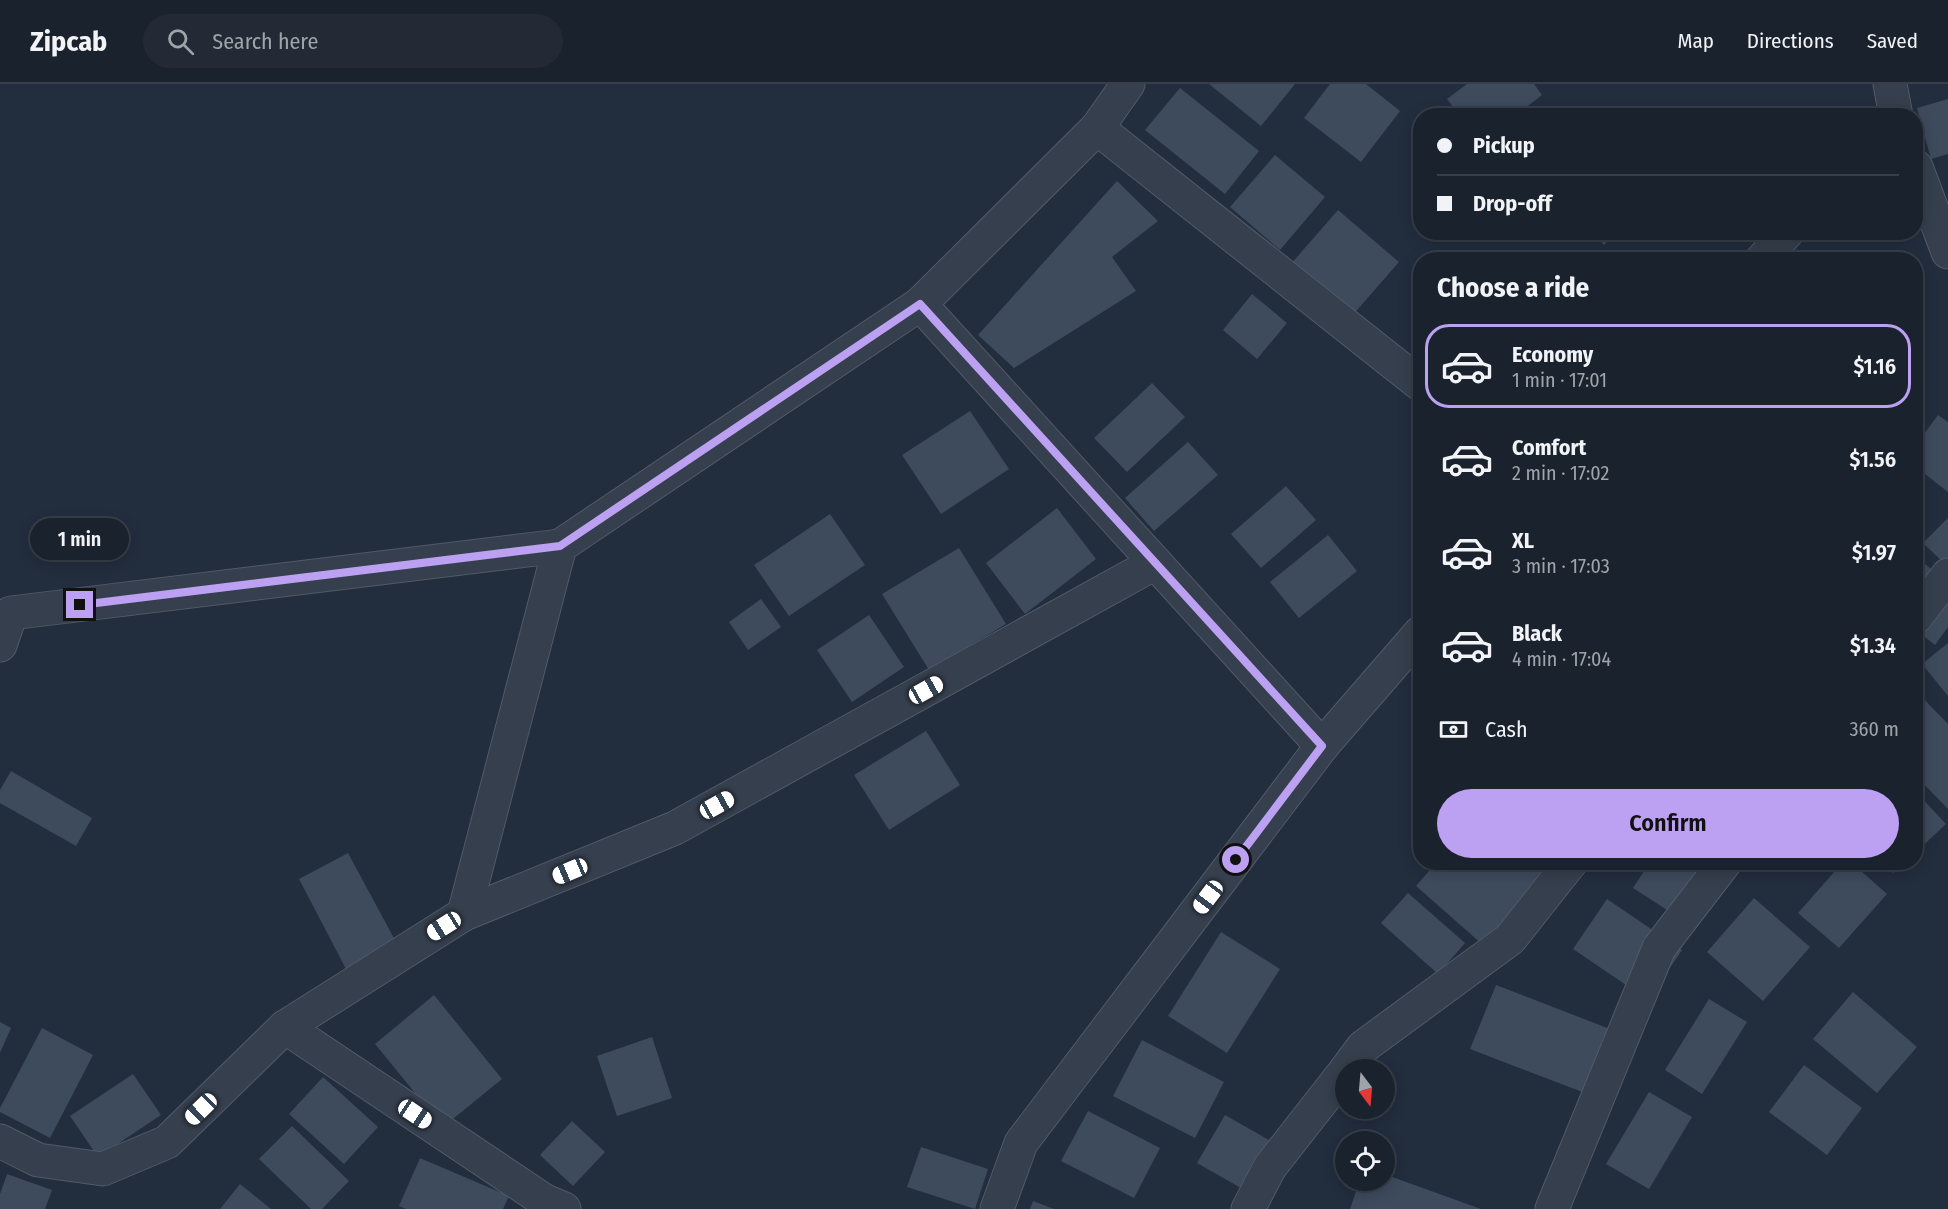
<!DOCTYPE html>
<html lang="en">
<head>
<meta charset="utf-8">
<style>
	:root { --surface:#1a222e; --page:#232a36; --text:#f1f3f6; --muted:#9fa4aa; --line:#383f4a; --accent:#bca0f2 }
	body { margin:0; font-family:"Fira Sans Condensed",sans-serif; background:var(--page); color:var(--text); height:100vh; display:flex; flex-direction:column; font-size:22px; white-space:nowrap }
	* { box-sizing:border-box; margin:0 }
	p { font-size:20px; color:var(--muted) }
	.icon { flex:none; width:33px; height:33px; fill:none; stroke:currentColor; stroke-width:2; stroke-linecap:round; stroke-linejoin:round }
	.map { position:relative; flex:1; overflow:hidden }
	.sheet { position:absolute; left:1413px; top:168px; width:510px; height:618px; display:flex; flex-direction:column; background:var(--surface); border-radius:24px; box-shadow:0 3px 15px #0003,0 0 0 2px var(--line) }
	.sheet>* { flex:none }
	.guide { position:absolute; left:1413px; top:24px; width:510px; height:132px; border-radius:24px; box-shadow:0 3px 15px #0003,0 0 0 2px var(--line); display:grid; align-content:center; height:132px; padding:0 24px; background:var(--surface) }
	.needle { width:39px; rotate:164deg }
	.tools { position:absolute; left:1335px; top:975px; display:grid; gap:12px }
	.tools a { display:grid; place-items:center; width:60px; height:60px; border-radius:50%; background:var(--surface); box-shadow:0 3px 15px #0003,0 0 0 2px var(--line); font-size:30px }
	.end { position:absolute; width:27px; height:27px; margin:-14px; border:8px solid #bca0f2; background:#111; box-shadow:0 0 0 3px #111 }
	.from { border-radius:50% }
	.bubble { position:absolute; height:42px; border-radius:21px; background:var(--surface); box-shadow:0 3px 15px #0003,0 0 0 2px var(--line); font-size:20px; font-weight:600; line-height:42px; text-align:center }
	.car { position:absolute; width:18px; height:36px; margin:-18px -9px; border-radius:8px; box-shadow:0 0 4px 2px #0007; background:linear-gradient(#fff 24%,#345 0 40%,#fff 0 76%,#345 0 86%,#fff 0) }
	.guide b { display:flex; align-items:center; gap:21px; height:57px; font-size:22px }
	.guide b+b { border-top:2px solid var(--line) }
	.guide i { width:15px; height:15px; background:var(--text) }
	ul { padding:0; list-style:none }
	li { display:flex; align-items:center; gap:18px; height:84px; margin:0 12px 9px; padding:0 12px; border:3px solid transparent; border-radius:24px }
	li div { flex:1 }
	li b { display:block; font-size:22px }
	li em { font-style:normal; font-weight:600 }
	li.on { border-color:var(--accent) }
	li>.icon { width:54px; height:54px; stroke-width:1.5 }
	h2 { padding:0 24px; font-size:27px; line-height:72px }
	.pay { display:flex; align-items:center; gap:15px; height:66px; padding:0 24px; font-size:22px }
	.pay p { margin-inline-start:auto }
	.action { display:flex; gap:12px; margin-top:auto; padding:12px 24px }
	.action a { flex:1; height:69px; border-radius:36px; background:var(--accent); color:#111; font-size:24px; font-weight:600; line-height:69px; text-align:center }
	header { display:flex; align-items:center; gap:36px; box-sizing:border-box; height:84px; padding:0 30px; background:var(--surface); border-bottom:2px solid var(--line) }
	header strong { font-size:28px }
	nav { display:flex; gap:33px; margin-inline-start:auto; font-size:21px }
	.search { width:420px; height:54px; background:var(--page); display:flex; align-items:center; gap:15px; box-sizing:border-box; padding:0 21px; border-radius:33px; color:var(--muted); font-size:22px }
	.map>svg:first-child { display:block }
	.building { fill:#3e4b5d }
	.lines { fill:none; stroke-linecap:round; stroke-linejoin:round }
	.minor-casing { stroke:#515a68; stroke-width:35 }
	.minor { stroke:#363f4d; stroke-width:33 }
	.route { stroke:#bca0f2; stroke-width:8 }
</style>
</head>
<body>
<header>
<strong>Zipcab</strong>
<div class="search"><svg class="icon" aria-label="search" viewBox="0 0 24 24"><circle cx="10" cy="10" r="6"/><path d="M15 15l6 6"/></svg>Search here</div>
<nav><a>Map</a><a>Directions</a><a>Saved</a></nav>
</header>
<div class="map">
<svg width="1948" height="1125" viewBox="0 0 1948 1125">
	<rect width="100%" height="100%" fill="#222d3e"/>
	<g class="building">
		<polygon points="1209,0 1295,0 1261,42"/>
		<polygon points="1330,0 1366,0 1400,27 1361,78 1304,34"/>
		<polygon points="1467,0 1534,0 1542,11 1515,32 1460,32 1447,15"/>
		<polygon points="1180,4 1259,67 1225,110 1145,46"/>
		<polygon points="1948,15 1948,70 1931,75 1917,24"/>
		<polygon points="1275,71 1325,113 1280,166 1230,123"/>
		<polygon points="1117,97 1158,137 1112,173 1136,207 1014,284 978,251"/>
		<polygon points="1338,126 1399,178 1351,233 1290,181"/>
		<polygon points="1592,148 1617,148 1604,161"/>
		<polygon points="1252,210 1287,239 1257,275 1223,246"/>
		<polygon points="1152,299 1185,333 1127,388 1094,354"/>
		<polygon points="970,327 1009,385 941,430 902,371"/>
		<polygon points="1938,331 1948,338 1948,408 1916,383 1916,361"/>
		<polygon points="1188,358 1218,391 1154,447 1125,414"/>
		<polygon points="1286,402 1316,436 1261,484 1231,450"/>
		<polygon points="1057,424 1096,475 1025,530 986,479"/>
		<polygon points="830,430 865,481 789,532 754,481"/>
		<polygon points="1948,434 1948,483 1923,459"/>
		<polygon points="1328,451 1357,487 1299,534 1270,498"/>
		<polygon points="959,464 1006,540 929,586 882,510"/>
		<polygon points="1916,473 1948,498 1948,543 1935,561 1916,546"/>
		<polygon points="761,515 781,543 748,566 729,538"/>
		<polygon points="869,531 904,583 852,618 817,566"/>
		<polygon points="1948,559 1948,612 1922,580"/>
		<polygon points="1916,607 1948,640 1948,725 1916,692"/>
		<polygon points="926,647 960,701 889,746 854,691"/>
		<polygon points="11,687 92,734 76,762 0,719 0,706"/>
		<polygon points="1916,708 1946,740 1916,768"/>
		<polygon points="348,769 396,858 346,885 299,795"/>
		<polygon points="1437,778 1533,778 1562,805 1499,875 1416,802"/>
		<polygon points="1650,778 1699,778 1715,789 1684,837 1633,804"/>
		<polygon points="1843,778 1851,778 1887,810 1839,864 1798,829"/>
		<polygon points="1883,778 1904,778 1893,789"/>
		<polygon points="1408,809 1465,859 1438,890 1381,839"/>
		<polygon points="1754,814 1810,863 1763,917 1707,868"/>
		<polygon points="1607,815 1682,866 1648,916 1573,865"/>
		<polygon points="1221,848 1280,885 1227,969 1168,932"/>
		<polygon points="1496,901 1610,945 1585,1009 1470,965"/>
		<polygon points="1853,908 1917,963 1877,1009 1813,955"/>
		<polygon points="434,911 502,995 443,1043 375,960"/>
		<polygon points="1709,915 1747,938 1702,1010 1665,986"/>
		<polygon points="0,938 11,944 0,969"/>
		<polygon points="42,944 93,971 50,1054 0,1028 0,1024"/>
		<polygon points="652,953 672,1014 617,1032 597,972"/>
		<polygon points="1142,956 1224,998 1195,1054 1113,1012"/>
		<polygon points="1804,981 1862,1024 1827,1071 1769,1028"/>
		<polygon points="133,990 161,1031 98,1073 70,1032"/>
		<polygon points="323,993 378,1043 344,1080 289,1030"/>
		<polygon points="1649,1008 1692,1033 1649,1105 1606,1080"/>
		<polygon points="1088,1027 1160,1064 1134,1114 1061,1077"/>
		<polygon points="1225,1031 1290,1068 1262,1116 1197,1079"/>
		<polygon points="572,1037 605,1068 573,1102 540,1071"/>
		<polygon points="292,1042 349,1097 322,1125 311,1125 259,1075"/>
		<polygon points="921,1063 988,1085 975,1125 907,1103"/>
		<polygon points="420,1074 509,1112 503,1125 406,1125 399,1122"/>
		<polygon points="7,1090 52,1106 45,1125 0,1125 0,1110"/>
		<polygon points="1384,1090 1481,1125 1350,1125 1360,1096 1384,1096"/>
		<polygon points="240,1100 271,1125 220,1125"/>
		<polygon points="1033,1117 1054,1125 1030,1125"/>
	</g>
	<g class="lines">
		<defs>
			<g id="minor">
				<polyline points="1128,0 1097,44 920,220 1322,662"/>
				<polyline points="1890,0 1896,32"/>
				<polyline points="1097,44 1420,300"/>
				<polyline points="1916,83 1948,168"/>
				<polyline points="1762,176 1787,148"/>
				<polyline points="1916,533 1948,491"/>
				<polyline points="0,561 11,529 560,462"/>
				<polyline points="464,830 560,462 920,220"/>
				<polyline points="285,943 464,830 675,744 1155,479"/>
				<polyline points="1346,986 1363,963 1510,855 1571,778"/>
				<polyline points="0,1057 38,1076 103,1085 167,1058 285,943 545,1117 564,1125"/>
				<polyline points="997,1125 1021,1059 1322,662 1420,549"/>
				<polyline points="1248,1125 1270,1083 1346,986"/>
				<polyline points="1552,1125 1659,864 1725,778"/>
			</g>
		</defs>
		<use href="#minor" class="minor-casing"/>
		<use href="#minor" class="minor"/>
	</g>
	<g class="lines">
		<polyline class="route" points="80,521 560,462 920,220 1322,662 1236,776"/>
	</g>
</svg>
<div class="tools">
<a><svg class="needle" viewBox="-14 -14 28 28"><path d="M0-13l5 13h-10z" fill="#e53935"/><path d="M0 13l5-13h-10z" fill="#9fa4aa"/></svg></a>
<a><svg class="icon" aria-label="locate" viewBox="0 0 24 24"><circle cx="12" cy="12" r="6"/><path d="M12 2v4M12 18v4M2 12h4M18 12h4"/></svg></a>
</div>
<i class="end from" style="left:1236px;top:776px"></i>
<i class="end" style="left:80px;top:521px"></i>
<div class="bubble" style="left:30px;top:434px;width:99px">1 min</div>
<i class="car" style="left:926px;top:606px;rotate:61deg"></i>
<i class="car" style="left:717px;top:721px;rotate:61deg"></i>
<i class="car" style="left:570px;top:787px;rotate:247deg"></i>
<i class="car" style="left:1208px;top:813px;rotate:217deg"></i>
<i class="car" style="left:444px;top:842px;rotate:238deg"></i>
<i class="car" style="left:201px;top:1025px;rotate:226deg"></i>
<i class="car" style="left:415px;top:1030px;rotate:124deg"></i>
<div class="guide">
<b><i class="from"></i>Pickup</b>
<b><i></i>Drop-off</b>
</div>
<section class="sheet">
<h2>Choose a ride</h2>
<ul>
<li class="on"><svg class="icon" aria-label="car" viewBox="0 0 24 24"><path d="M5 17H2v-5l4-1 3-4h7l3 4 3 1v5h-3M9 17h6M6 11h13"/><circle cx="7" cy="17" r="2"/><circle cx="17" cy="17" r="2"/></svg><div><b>Economy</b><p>1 min · 17:01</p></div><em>$1.16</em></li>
<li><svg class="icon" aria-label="car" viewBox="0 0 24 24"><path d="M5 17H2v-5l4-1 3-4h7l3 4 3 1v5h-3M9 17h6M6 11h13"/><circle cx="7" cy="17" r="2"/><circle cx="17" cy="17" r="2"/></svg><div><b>Comfort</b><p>2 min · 17:02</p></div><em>$1.56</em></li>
<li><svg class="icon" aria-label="car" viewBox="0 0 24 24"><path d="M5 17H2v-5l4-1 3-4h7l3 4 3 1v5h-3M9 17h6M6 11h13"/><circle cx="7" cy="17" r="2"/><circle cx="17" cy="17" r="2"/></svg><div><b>XL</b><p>3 min · 17:03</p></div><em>$1.97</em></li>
<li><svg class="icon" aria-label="car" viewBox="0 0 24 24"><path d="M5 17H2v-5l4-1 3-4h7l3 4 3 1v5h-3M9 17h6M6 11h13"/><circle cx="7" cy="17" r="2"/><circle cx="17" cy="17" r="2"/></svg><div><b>Black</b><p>4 min · 17:04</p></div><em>$1.34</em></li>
</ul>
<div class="pay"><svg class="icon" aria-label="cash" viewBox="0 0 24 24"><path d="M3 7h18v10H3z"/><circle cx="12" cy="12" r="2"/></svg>Cash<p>360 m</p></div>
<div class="action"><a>Confirm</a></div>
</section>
</div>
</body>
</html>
